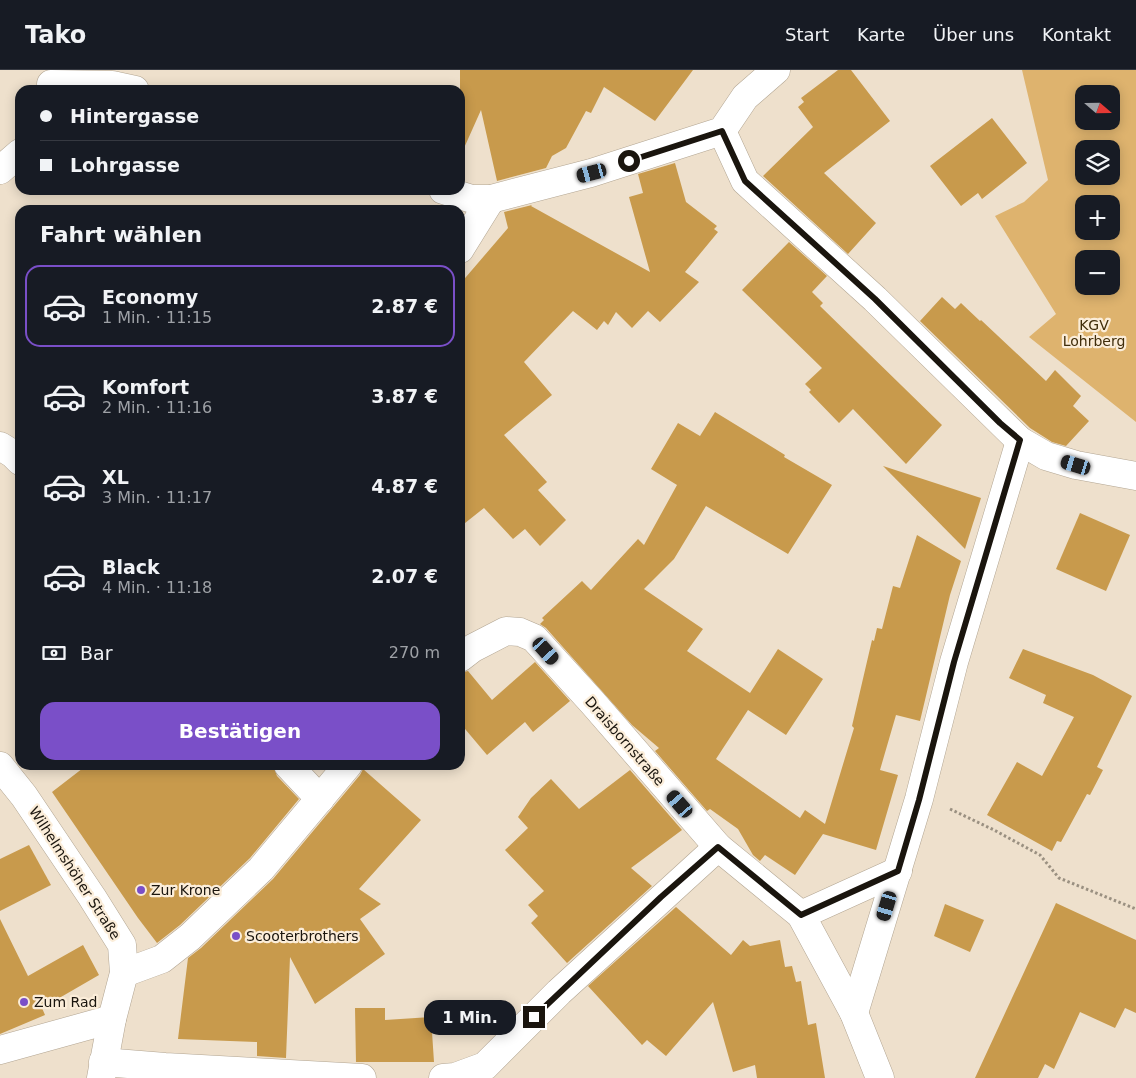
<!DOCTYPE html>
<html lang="de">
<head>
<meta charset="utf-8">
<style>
	:root { --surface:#171b24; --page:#20242c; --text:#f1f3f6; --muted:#9ea1a6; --line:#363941; --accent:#7a4fc8 }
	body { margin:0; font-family:"DejaVu Sans",sans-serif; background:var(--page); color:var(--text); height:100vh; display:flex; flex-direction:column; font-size:19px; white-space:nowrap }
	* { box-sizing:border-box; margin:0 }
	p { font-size:16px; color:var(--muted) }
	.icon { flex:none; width:28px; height:28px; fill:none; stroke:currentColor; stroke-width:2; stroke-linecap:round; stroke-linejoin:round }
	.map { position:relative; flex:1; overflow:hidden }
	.drawer { position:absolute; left:15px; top:135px; width:450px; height:565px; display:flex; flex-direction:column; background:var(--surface); border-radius:15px; box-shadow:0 2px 12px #0003 }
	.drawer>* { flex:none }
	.banner { position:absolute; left:15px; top:15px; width:450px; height:110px; border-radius:15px; box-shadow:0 2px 12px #0003; display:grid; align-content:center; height:110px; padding:0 25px; background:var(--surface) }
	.needle { width:32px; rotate:110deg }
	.controls { position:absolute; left:1075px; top:15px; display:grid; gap:10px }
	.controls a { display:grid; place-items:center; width:45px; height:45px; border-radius:10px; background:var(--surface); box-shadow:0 2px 12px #0003; font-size:25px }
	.end { position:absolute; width:22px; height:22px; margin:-11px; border:6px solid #1a150e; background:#fff; box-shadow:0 0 0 2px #fff }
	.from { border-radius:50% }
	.bubble { position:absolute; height:35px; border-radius:15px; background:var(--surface); box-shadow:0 2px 12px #0003; font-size:16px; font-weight:800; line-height:35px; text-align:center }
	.car { position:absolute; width:15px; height:30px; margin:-15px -8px; border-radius:6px; box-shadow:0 0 4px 1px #0007; background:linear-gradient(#222 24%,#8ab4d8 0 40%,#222 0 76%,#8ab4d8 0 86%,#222 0) }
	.banner b { display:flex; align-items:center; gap:18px; height:48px; font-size:19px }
	.banner b+b { border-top:1px solid var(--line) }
	.banner i { width:12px; height:12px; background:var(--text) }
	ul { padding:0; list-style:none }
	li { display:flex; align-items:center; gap:15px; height:82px; margin:0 10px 8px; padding:0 15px; border:2px solid transparent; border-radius:15px }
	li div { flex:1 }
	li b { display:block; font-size:19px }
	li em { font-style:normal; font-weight:800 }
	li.selected { border-color:var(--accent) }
	li>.icon { width:45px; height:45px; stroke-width:1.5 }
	h2 { padding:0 25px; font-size:22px; line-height:60px }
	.pay { display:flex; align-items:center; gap:12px; height:55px; padding:0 25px; font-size:19px }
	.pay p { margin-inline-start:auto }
	.action { display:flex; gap:10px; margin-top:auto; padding:10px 25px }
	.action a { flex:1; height:58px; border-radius:15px; background:var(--accent); color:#fff; font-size:20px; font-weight:800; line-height:58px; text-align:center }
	header { display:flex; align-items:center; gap:30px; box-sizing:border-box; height:70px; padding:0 25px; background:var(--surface); border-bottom:1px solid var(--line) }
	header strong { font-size:24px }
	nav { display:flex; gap:28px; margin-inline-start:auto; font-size:18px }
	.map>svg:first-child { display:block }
	.green { fill:#deb36e; fill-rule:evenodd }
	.building { fill:#c89a4c }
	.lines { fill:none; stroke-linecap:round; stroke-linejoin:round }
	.minor-casing { stroke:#b2a592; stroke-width:29 }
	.secondary-casing { stroke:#b2a592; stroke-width:29 }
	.path { stroke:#9a9081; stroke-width:3; stroke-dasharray:2.5 2.5; stroke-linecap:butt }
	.minor { stroke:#fff; stroke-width:28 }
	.secondary { stroke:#fff; stroke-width:28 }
	.route { stroke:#1a150e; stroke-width:6 }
	.poi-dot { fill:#7a4fc8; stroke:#fbedd9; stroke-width:2 }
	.labels { text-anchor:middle; stroke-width:4.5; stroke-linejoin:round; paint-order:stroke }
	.park-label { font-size:14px; fill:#402d0a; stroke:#fbedd9 }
	.street-label { font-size:14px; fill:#1a150e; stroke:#fbedd9 }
	.poi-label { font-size:14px; fill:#1a150e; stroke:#fbedd9; text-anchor:start }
</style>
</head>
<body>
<header>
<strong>Tako</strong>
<nav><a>Start</a><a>Karte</a><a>Über uns</a><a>Kontakt</a></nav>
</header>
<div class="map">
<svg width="1136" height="1008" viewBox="0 0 1136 1008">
	<rect width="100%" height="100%" fill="#eee0cc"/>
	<path class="green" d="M1022,0h114v352l-107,-85 27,-23 -61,-98 29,-14 24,-22zM1084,24h27v27h-27zM1084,79h27v27h-27zM1084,134h27v27h-27zM1084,189h27v27h-27z"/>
	<g class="building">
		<polygon points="460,0 693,0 655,51 604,17 591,43 586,41 566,78 552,86 546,98 497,111 481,40 460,87"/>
		<polygon points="838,0 851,0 890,51 824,103 876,153 848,184 763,106 813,57 798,37 804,32 801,28"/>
		<polygon points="992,48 1027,93 982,129 978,123 961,136 930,96"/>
		<polygon points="675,93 686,132 717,156 714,159 718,162 685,202 699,212 660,252 648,241 632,258 616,242 608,255 604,251 597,260 573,241 524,292 552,325 504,365 547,412 538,420 566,450 540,476 525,459 513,469 484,438 460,457 460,214 508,158 504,142 532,135 531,136 650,202 629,127 643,123 638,104"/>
		<polygon points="789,172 827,206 812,222 823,233 820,236 942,355 906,394 853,339 839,353 809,322 811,320 805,314 822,298 742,220"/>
		<polygon points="942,227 955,239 961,233 980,251 981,250 1046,311 1055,300 1081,326 1073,336 1089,351 1066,376 1052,372 1030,358 920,251"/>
		<polygon points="715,342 785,385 784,387 832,415 788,484 706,436 674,489 644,519 703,559 687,581 750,623 778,579 823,609 786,665 748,640 716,689 800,748 805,740 825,754 854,658 852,656 872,570 874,571 877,558 882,559 893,516 900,518 917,465 961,491 950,525 920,651 896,645 880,700 898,705 876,780 823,764 795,805 765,785 760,791 753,785 738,759 710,739 707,741 655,681 659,678 632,655 546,558 540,554 544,550 542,548 582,511 591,520 638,469 644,475 677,415 651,399 678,353 700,366"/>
		<polygon points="883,396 981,428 965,479"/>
		<polygon points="1080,443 1130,465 1106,521 1056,499"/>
		<polygon points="1023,579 1093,605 1132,626 1097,697 1103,700 1090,725 1087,724 1061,772 1057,771 1052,781 987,745 1017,692 1042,706 1074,647 1043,633 1046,625 1009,608"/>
		<polygon points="535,592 570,631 533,662 525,652 487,685 460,653 460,603 468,601 492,630"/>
		<polygon points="87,695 273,695 277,706 299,729 250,788 180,855 157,873 138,848 52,722"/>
		<polygon points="363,699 421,750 359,819 381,834 360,849 385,884 315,934 290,887 286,988 257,986 257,972 178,969 188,888 201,878 273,809 360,705"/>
		<polygon points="630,700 682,760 631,798 652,816 567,893 531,853 538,846 528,835 544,821 505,780 528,758 518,747 531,728 551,709 579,739"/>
		<polygon points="29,775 51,815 0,841 0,789"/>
		<polygon points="1056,833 1136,870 1136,943 1125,938 1115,958 1080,942 1054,999 1045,994 1038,1008 975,1008"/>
		<polygon points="945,834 984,850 970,882 934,866"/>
		<polygon points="676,837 731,885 743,870 750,876 780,870 785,897 792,896 796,912 801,911 808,955 816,953 825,1008 757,1008 755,995 733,1002 713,932 666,986 647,970 642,975 588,916"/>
		<polygon points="0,849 28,906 83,875 99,905 42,938 45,945 0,964"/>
		<polygon points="355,938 385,938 385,950 431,947 434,992 356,992"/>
	</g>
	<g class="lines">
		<defs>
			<g id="minor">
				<polyline points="51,14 112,15 135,20"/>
				<polyline points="722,61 745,111 875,229 1020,371 1046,386 1076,395 1136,406"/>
				<polyline points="0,100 20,83"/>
				<polyline points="443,120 472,129 491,129 591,103 722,61 745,27 776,0"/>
				<polyline points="460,179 491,129"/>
				<polyline points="0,376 13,384 20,391"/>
				<polyline points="460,588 473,578 506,561 520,562 534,568 593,633 718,777 801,845 854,943 880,1008"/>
				<polyline points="288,695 320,729"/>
				<polyline points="801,845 898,801"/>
				<polyline points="124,903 162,889 190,867 261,799 348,695"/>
				<polyline points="854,943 919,729 954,592 1020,371"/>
				<polyline points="0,980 112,949"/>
				<polyline points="103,992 165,997 362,1008"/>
				<polyline points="443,1008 455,1007 485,996 559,922 718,777"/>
			</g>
			<polyline id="secondary" points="0,696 24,726 92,827 122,875 124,903 112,949 101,1008"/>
		</defs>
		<use href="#minor" class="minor-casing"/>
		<use href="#secondary" class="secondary-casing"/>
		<polyline class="path" points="950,739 994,760 1040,785 1059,808 1136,839"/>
		<use href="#minor" class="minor"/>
		<use href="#secondary" class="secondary"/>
	</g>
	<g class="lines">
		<polyline class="route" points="534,947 661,827 718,777 801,845 898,801 919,730 954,592 1020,370 1000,353 875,229 745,111 722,61 629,91"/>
	</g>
	<g class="poi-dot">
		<circle cx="141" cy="820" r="5"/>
		<circle cx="236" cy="866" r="5"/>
		<circle cx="24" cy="932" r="5"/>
	</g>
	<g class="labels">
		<g class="park-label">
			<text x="1094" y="260">KGV<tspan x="1094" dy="16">Lohrberg</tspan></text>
		</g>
		<g class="street-label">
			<text transform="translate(625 671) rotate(49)" y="5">Draisbornstraße</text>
			<text transform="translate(75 803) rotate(57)" y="5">Wilhelmshöher Straße</text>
		</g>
		<g class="poi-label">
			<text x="151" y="825">Zur Krone</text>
			<text x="246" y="871">Scooterbrothers</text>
			<text x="34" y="937">Zum Rad</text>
		</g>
	</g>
</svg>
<div class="controls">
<a><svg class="needle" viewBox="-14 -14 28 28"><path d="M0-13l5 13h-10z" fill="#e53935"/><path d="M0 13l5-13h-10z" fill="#9ea1a6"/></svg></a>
<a><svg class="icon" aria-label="layers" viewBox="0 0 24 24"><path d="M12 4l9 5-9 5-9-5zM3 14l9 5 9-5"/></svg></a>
<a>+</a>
<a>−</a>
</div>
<i class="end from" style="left:629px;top:91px"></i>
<i class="end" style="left:534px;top:947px"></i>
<div class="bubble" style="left:424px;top:930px;width:92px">1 Min.</div>
<i class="car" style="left:592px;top:103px;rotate:255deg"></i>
<i class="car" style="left:1076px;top:395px;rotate:287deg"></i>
<i class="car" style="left:546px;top:581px;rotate:138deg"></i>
<i class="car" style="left:680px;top:734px;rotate:319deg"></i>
<i class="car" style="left:887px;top:836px;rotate:197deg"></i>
<div class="banner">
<b><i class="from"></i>Hintergasse</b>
<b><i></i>Lohrgasse</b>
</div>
<section class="drawer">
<h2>Fahrt wählen</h2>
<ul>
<li class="selected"><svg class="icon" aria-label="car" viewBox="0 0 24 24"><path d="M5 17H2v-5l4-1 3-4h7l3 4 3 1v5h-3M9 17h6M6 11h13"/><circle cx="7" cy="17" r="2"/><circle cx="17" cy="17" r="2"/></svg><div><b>Economy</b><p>1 Min. · 11:15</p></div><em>2.87 €</em></li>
<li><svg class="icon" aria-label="car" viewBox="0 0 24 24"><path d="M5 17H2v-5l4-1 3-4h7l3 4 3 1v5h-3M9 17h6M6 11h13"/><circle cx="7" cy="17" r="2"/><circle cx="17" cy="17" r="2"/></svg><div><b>Komfort</b><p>2 Min. · 11:16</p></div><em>3.87 €</em></li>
<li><svg class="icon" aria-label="car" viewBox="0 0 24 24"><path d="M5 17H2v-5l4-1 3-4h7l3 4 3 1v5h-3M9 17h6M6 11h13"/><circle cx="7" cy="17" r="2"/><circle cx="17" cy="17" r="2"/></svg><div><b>XL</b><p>3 Min. · 11:17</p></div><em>4.87 €</em></li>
<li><svg class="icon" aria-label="car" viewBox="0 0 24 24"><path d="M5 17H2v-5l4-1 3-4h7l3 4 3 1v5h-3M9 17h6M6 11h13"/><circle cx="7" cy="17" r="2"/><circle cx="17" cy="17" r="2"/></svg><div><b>Black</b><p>4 Min. · 11:18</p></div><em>2.07 €</em></li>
</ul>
<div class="pay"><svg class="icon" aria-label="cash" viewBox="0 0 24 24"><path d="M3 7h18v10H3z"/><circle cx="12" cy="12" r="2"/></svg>Bar<p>270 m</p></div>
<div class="action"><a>Bestätigen</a></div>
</section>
</div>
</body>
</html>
